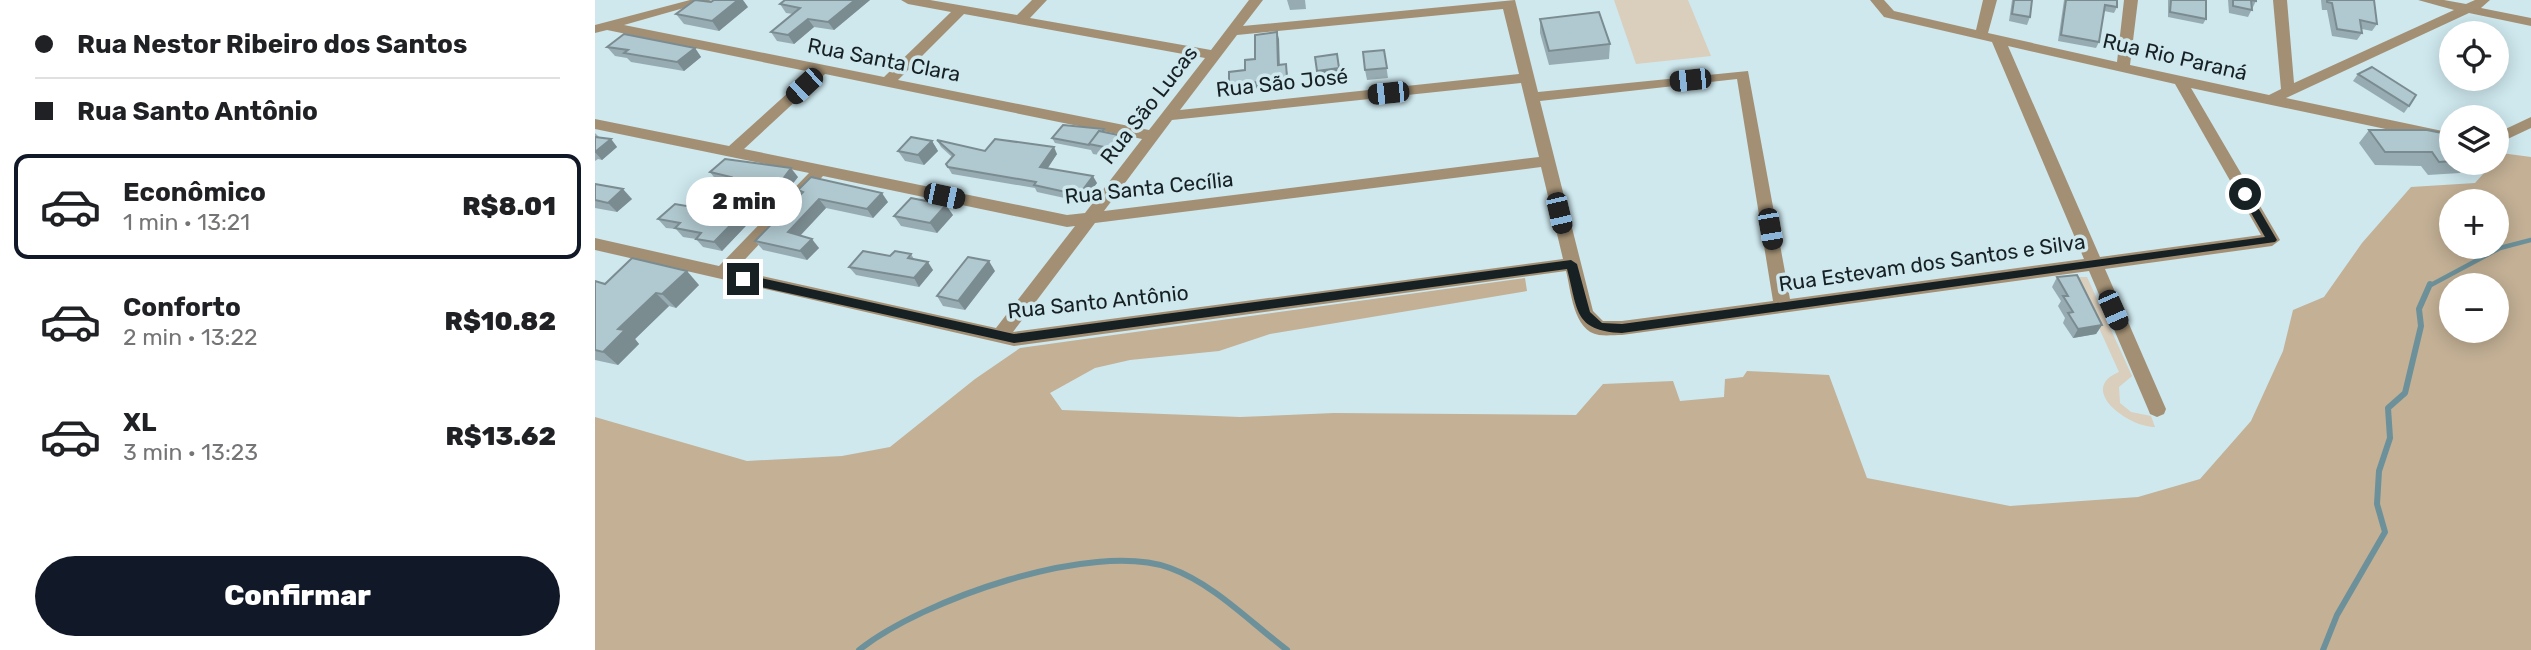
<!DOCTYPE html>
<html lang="pt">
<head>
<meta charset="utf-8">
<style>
	:root { --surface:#fff; --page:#f6f6f6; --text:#202124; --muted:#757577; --line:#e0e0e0; --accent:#111827 }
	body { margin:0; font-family:Rubik,sans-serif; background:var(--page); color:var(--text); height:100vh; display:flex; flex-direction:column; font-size:26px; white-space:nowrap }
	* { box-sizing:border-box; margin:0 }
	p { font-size:23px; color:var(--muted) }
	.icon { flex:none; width:38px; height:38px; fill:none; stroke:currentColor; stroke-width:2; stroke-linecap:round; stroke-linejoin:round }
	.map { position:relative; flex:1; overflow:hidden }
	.side { display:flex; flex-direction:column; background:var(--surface); width:595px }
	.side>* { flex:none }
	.top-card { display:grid; align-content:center; height:154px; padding:0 35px; background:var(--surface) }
	.buttons { position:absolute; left:1844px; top:21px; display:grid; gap:14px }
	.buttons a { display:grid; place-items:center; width:70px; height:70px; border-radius:50%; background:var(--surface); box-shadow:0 4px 18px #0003; font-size:35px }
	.end { position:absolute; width:32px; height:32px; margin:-16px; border:9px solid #172123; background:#fff; box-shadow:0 0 0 4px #fff }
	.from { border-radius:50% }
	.bubble { position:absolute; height:49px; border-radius:24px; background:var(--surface); box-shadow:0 4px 18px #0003; font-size:23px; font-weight:800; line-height:49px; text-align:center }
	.car { position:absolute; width:21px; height:42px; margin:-21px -10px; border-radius:9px; box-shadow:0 0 5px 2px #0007; background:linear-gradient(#222 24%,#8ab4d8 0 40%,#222 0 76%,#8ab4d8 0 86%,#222 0) }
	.top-card b { display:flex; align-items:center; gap:24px; height:66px; font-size:26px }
	.top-card b+b { border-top:2px solid var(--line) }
	.top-card i { width:18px; height:18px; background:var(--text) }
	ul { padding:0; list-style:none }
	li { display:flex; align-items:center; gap:21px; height:105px; margin:0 14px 10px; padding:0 21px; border:4px solid transparent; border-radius:14px }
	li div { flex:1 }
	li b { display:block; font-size:26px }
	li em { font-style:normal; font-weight:800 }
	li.on { border-color:var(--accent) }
	li>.icon { width:63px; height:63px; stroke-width:1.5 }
	.primary-button { display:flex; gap:14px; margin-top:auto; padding:14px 35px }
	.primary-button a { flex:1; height:80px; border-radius:42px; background:var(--accent); color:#fff; font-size:28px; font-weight:800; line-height:80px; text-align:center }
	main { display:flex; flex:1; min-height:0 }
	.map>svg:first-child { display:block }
	.green { fill:#dacebc }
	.forest { fill:#c3b095; fill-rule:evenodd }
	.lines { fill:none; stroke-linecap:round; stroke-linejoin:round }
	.stream-far1 { stroke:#6c919a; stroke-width:4.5 }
	.stream { stroke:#6c919a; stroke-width:6 }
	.minor { fill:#a39074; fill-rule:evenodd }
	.wall { fill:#97acb2 }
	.shaded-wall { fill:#7b8c91 }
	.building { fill:#b0c8cf; stroke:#7b8c91; stroke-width:2 }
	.route { fill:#172123 }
	.labels { text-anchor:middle; stroke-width:7; stroke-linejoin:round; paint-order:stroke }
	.street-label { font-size:21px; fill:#172123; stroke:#cee8ee }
</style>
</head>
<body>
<main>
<section class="side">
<div class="top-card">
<b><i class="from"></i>Rua Nestor Ribeiro dos Santos</b>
<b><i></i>Rua Santo Antônio</b>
</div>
<ul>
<li class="on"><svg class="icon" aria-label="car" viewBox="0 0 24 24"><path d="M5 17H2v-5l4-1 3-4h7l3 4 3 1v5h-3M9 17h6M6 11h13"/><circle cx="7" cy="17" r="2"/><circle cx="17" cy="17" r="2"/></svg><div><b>Econômico</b><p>1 min · 13:21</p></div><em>R$8.01</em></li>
<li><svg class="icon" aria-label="car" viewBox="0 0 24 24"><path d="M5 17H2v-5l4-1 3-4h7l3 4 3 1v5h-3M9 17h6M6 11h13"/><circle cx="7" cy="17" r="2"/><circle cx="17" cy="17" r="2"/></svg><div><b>Conforto</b><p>2 min · 13:22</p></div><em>R$10.82</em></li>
<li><svg class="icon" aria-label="car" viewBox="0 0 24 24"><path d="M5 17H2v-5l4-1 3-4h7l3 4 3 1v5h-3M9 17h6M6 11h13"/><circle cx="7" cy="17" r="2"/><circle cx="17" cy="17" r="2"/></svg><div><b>XL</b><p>3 min · 13:23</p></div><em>R$13.62</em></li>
</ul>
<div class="primary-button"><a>Confirmar</a></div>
</section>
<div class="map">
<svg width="1936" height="650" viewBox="0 0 1936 650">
	<rect width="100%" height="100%" fill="#cee8ee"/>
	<g class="green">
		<polygon points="1019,0 1093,0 1116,56 1041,64"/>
		<path d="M1481,277h11l45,99 -13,11 1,16 11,9 20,4 4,11c-27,0 -78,-38 -36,-55z"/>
	</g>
	<path class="forest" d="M1906,153l30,4v493h-1936v-233l152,44 95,-5 48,-9 85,-68 45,-31 505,-70 2,13 -257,43 -51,17 -89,9 -35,8 -45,25 12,17 178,7 94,-4 242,2 27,-31 70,-3 7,20 44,-4 1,-18 18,-2 4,-6 82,4 38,103 143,28 128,-9 62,-18 51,-58 32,-70 10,-41 31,-13 38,-54 49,-56 64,-4 18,-20h4zM1857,201h45v46h-45zM1857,285h45v46h-45z"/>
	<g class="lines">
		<polyline class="stream-far1" points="1834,286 1905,248 1936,240"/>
		<g class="stream">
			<path d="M264,650c63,-50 233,-110 311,-82 44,16 80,54 117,82"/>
			<polyline points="1728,650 1742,615 1790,532 1782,504 1784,471 1795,438 1793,408 1810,393 1826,326 1824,309 1835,284"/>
		</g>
		<g class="minor">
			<path d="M95,0h22l-88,25 260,52 67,-65 -43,-8 -7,-4h29l87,15 15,-15h15l-17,18 181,32 38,-50h14l-20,26 272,-26 23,92 210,-21 42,228 294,-40 -92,-217 -108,-25 -14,-17h14l10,11 82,19 7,-30h14l-9,33 129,29 7,-62h14l-8,65 139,30 12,-6 -8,-89h14l7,83 160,-73 -36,-10h26l22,4 9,-4h15l-9,8 50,10v8l-62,-13 -183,85 166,35v10l-261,-55 89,152 -8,6 -167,23 61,140 -2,5 -7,3 -7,-3 -2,-5 -59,-138 -467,64c-7,0 -16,1 -23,0 -26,-4 -28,-45 -33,-64l-552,75 -419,-96v-12l124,28 90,-93 -214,-44v-10l134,27 82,-74 -204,-42 -12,3v-8zM908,9l16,65 -339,36 57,-75zM369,14l241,44 -56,72 -251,-50zM1413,46l167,38 86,151 -161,22zM230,74l317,65 -57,74 -18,2 -323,-66zM1142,79l36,222 -151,20h-19l-10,-10 -53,-210zM926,83l18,74 -435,54 68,-91zM946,167l22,92 -550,73 82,-109zM228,176l244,51 8,-1 -79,102 -261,-58z"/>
			<polygon points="1936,117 1936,128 1902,144 1902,133"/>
		</g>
	</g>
	<g class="wall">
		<polygon points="190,0 275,0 239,30 219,27 199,44 182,41 176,32 198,14 191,13 185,4"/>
		<polygon points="692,0 710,0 711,9 695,10"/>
		<polygon points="1417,0 1437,0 1435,17 1432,25 1414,21"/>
		<polygon points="1469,0 1522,0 1522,7 1519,13 1509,11 1504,42 1501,48 1463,41"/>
		<polygon points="1573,0 1611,0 1611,19 1608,24 1573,17"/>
		<polygon points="1633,0 1661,0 1661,1 1653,17 1634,13"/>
		<polygon points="1726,0 1779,0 1782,24 1777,31 1767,29 1767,33 1762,40 1737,36 1732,10 1727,10"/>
		<polygon points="153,7 124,31 89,24 81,14"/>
		<polygon points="945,19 1015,44 1014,59 954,65 945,33"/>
		<polygon points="12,47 100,48 106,57 89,71 36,62 32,58 20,56"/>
		<polygon points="789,50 793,78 772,80 770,70"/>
		<polygon points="1763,74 1814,106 1809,113 1758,81"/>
		<polygon points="509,129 510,133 528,136 533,146 523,158 498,154 496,150 460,143 457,138"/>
		<polygon points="1774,130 1857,135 1857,163 1873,163 1865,173 1833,175 1826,166 1780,165 1764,143"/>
		<polygon points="0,133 4,137 16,139 22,147 7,160 3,159 0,161"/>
		<polygon points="342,140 390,151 462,154 452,168 502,183 488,202 442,192 440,188 357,174 351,164 357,157 346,147"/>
		<polygon points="337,141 343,151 329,165 310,161 303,151"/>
		<polygon points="115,172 203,177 188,196 185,195 170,210 167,209 127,251 108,247 101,239 88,237 81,229 71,228 63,219 103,208 129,183 122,181"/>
		<polygon points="0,184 37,199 22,212 0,208"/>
		<polygon points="203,190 293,202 278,218 231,208 205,236 224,248 212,260 168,250 160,241 206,194"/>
		<polygon points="358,215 342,233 306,226 299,216"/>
		<polygon points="316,254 319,259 338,270 324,287 261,275 254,267 295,256"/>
		<polygon points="400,271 370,310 348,306 342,296"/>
		<polygon points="1462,277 1507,325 1501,334 1478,338 1468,323 1470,318 1463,306 1466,301 1457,287"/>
		<polygon points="0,281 10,284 104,285 81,308 74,306 40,339 44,344 23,365 0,360"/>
	</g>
	<g class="shaded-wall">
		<polygon points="143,0 148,0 153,7 124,31 117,21"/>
		<polygon points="260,0 275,0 239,30 233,22"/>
		<polygon points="213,19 219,27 199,44 193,35"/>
		<polygon points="682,32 684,39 685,71 683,65"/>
		<polygon points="100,48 106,57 89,71 82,62"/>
		<polygon points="742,54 746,78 724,81 722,71"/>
		<polygon points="691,64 694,84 636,92 634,86"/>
		<polygon points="528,136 533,146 523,158 519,149"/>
		<polygon points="16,139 22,147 7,160 0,152"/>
		<polygon points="337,141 343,151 329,165 323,155"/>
		<polygon points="459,147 462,154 449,174 445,167"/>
		<polygon points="196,168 203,177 188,196 182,187"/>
		<polygon points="498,176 502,183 488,202 484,195"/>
		<polygon points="178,186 185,195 170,210 163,201"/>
		<polygon points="28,189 37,199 22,212 13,203"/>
		<polygon points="287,193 293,202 278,218 272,209"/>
		<polygon points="224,199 231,208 200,241 193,232"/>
		<polygon points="160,200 167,209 127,251 119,242"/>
		<polygon points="351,205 358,215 342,233 335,223"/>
		<polygon points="217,239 224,248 212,260 205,251"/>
		<polygon points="394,261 400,271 370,310 363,301"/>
		<polygon points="333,262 338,270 324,287 319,278"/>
		<polygon points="92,271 104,285 81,308 67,294"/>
		<polygon points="61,293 74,306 40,339 44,344 23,365 8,352 23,329"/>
		<polygon points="1507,325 1501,334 1478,338 1483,329"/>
	</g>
	<g class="building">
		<polygon points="100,0 116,2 119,0 143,0 117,21 81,14"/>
		<polygon points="190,0 260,0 233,22 213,19 193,35 176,32 205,8 185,4"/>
		<polygon points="1419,0 1437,0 1435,17 1417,14"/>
		<polygon points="1471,0 1522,0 1522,7 1510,5 1504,42 1466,35"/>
		<polygon points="1576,0 1611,0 1611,19 1575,12"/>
		<polygon points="1638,0 1661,0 1661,1 1656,0 1657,10 1638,6"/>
		<polygon points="1732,0 1779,0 1782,24 1765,20 1767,33 1742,29 1737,3 1732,2"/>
		<polygon points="1004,12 1015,44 954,51 945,19"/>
		<polygon points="682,32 683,65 691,64 692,78 634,86 634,72 650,70 650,60 660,59 660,35"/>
		<polygon points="29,34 100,48 82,62 29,53 33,50 12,47"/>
		<polygon points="789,50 792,68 770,70 768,52"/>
		<polygon points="742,54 744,68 722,71 720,57"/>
		<polygon points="1777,67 1821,95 1814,106 1763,74"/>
		<polygon points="468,125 509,129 507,132 504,131 494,145 457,138"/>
		<polygon points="1774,130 1832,130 1857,135 1857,161 1844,162 1837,152 1790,152"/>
		<polygon points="504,131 528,136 519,149 494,144"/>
		<polygon points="0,137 16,139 0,152"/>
		<polygon points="316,137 337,141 323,155 303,151"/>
		<polygon points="400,139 459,147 445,167 498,176 484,195 439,185 441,182 353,167 351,164 359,155 342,140 390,151"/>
		<polygon points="130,159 196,168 182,187 178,186 163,201 160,200 119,242 101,239 106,233 80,228 85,223 63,219 80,204 103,208 136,177 115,172"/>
		<polygon points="216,177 287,193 272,209 224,199 193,232 217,239 205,251 160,241 208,192 203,190"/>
		<polygon points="0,184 28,189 13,203 0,200"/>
		<polygon points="316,198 351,205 335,223 299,216"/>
		<polygon points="268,251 295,256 300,251 316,254 313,258 333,262 319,278 254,267"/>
		<polygon points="373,257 394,261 363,301 342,296"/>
		<polygon points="37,258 92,271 67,294 61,293 23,329 30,330 8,352 0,350 0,281 10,284"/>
		<polygon points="1482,275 1507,325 1483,329 1473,313 1478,312 1468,296 1473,296 1462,277"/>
	</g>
	<path class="route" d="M1647,192h7l28,48 -2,2 -653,91c-49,-2 -44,-24 -55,-64l-553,74 -271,-60 -6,-4 6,-5 271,60 557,-74 6,4 13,48 12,11 20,1 643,-87 -25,-43z"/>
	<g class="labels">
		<g class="street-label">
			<text transform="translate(1580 57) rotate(13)" y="7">Rua Rio Paraná</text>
			<text transform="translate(289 60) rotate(11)" y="7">Rua Santa Clara</text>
			<text transform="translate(687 83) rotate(-6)" y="7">Rua São José</text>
			<text transform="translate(554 105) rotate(-52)" y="7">Rua São Lucas</text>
			<text transform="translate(554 188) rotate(-6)" y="7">Rua Santa Cecília</text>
			<text transform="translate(1337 263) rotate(-8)" y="7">Rua Estevam dos Santos e Silva</text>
			<text transform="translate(503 302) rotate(-6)" y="7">Rua Santo Antônio</text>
		</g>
	</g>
</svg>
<div class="buttons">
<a><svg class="icon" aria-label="locate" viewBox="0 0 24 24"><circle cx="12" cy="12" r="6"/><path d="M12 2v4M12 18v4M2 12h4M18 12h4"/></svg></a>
<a><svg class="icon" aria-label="layers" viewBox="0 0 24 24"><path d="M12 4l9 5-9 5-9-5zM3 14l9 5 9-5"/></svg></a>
<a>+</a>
<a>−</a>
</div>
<i class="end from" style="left:1650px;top:194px"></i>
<i class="end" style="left:148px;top:279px"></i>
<div class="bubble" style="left:91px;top:177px;width:116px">2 min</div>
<i class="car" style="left:1095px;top:80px;rotate:264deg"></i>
<i class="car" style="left:209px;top:86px;rotate:227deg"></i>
<i class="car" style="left:793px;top:93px;rotate:264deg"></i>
<i class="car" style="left:349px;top:196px;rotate:102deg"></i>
<i class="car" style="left:964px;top:213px;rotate:167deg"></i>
<i class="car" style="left:1175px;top:229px;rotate:170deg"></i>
<i class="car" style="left:1518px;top:310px;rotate:156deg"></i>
</div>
</main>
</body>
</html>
